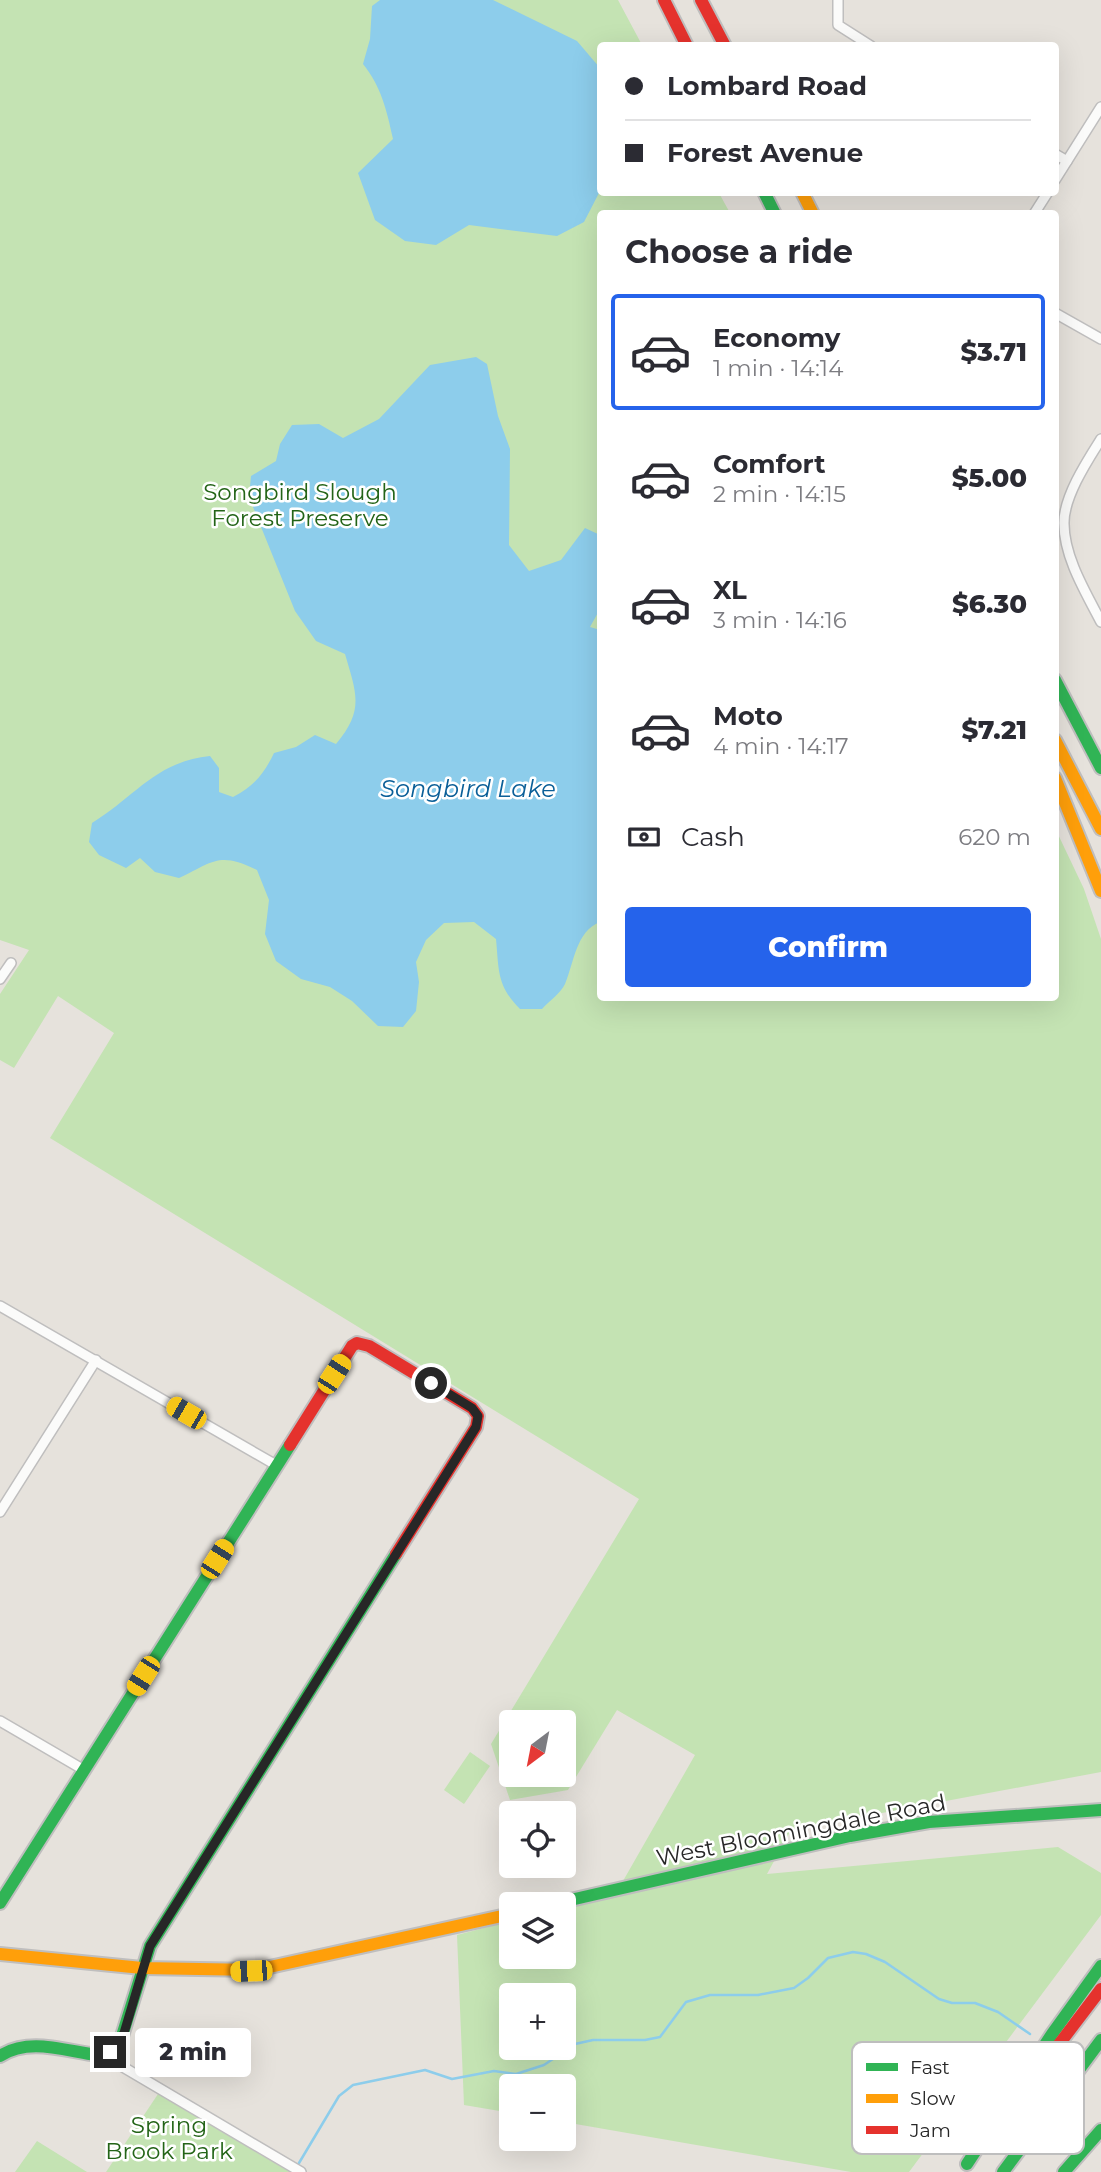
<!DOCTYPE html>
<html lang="en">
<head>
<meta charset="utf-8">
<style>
	:root { --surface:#fff; --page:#f2f2f3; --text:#2b2b33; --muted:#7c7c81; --line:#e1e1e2; --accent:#2563eb }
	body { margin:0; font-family:Montserrat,sans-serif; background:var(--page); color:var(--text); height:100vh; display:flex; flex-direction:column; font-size:26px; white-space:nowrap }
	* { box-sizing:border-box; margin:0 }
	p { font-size:23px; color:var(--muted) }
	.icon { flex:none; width:38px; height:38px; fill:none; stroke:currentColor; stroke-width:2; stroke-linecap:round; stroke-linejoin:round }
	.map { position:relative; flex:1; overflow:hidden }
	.panel { position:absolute; left:597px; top:210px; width:462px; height:791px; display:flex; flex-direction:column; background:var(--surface); border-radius:7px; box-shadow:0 7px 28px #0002 }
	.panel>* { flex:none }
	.top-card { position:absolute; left:597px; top:42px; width:462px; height:154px; border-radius:7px; box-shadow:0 7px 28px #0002; display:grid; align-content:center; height:154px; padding:0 28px; background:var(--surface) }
	.needle { width:46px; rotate:212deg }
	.tools { position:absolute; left:499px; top:1710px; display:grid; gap:14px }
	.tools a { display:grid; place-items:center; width:77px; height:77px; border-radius:7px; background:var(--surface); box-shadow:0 7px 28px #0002; font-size:35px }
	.end { position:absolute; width:32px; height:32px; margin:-16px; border:9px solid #272727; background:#fff; box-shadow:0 0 0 4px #fff }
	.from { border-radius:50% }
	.bubble { position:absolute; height:49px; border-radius:7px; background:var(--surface); box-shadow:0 7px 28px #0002; font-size:23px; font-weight:800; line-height:49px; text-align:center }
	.car { position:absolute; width:21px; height:42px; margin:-21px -10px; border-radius:9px; box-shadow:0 0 5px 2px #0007; background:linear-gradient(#f5c518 24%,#345 0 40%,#f5c518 0 76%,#345 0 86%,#f5c518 0) }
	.top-card b { display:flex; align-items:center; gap:24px; height:66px; font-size:26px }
	.top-card b+b { border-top:2px solid var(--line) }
	.top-card i { width:18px; height:18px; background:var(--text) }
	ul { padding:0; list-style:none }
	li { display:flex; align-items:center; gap:21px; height:116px; margin:0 14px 10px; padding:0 14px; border:4px solid transparent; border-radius:7px }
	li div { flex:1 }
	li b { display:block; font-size:26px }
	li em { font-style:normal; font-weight:800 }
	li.current { border-color:var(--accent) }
	li>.icon { width:63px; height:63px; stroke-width:1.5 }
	h2 { padding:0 28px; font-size:32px; line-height:84px }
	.pay { display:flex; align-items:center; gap:18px; height:77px; padding:0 28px; font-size:26px }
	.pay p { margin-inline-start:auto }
	.button { display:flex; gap:14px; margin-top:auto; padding:14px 28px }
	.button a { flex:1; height:80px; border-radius:7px; background:var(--accent); color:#fff; font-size:28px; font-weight:800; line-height:80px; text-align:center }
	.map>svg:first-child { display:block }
	.green { fill:#c4e3b3; fill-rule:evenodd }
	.water { fill:#8dcdeb }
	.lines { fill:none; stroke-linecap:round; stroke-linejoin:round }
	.stream { stroke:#8dcdeb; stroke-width:2.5 }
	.street-casing { stroke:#bfbebe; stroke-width:12 }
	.fast-casing { stroke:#bfbebe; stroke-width:16 }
	.slow-casing { stroke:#bfbebe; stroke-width:16 }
	.jam-casing { stroke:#bfbebe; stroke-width:16 }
	.street { stroke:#fbfbfa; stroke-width:9 }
	.fast { stroke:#30b455; stroke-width:12 }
	.slow { stroke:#ff9f0a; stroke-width:12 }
	.jam { stroke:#e5322d; stroke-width:12 }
	.route { stroke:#272727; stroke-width:9 }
	.labels { text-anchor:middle; stroke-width:5; stroke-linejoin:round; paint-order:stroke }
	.park-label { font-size:23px; fill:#236417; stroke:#fff }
	.street-label { font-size:23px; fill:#272727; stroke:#fff }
	.water-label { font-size:24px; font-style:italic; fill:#0a5f98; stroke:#fff }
	.key { fill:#fff; stroke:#bebebe; stroke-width:2 }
	.key-label { font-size:19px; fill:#272727 }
</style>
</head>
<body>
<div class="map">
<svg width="1101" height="2172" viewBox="0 0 1101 2172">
	<rect width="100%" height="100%" fill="#e6e2dc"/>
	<g class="green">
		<path d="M0,0h618l24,45 -42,1v146l119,1 11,20 -130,1v784h455v-170l29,61 17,50v833l-310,58 -24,44 291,-27 43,26v42l-192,257h-58l-287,-50v-36h-53v27l-47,-8 -7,-170 54,-14v35h53v-48l51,-13 80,-140 -78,-45 -49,80 -58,10 -19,-56 148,-245 -589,-361 64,-105 -56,-37 -44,72 -14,-8v-66l29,-44 -29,-10zM511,1722h53v52h-53zM511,1995h53v53h-53z"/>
		<polygon points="470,1752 490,1766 464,1804 444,1790"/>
		<polygon points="158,2094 290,2172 106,2172"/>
		<polygon points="37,2141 87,2172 15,2172"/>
	</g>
	<g class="water">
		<path d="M380,0h113l84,41 23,27v123l-16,31 -27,14 -88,-11 -33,20 -31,-4 -30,-21 -17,-47 35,-34c-6,-28 -12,-53 -30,-75l7,-25 2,-33z"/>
		<path d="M476,357l11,7 11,52 12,33 -1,96 20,26 32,-11 24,-32 15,7v74l-10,18 10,3v292c-24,9 -26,41 -35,62 -4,9 -16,17 -23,25h-22c-23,-23 -21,-38 -24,-70l-22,-17 -30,1 -18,17 -10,22 3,20 -3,29 -13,16 -25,-1 -26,-25 -22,-14 -29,-8 -25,-18 -11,-27 4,-34 -12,-30c-38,-19 -44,-8 -78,8l-24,-6 -15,-14 -14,10 -27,-13 -10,-13 3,-19c44,-27 63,-61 118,-67l9,12v24l14,5c21,-11 31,-23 41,-44l22,-6 19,-12 21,9c28,-34 21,-49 9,-90l-29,-13 -21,-30 -46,-114 2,-21 25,-15 4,-17 12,-19 27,-1 24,14 36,-19 51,-54z"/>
	</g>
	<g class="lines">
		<polyline class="stream" points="299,2163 339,2096 353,2085 425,2070 452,2079 494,2071 516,2074 544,2065 575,2044 593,2040 645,2040 660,2037 686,2002 710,1995 758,1995 794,1988 808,1978 828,1958 853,1952 866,1954 885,1962 939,1999 952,2003 975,2003 998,2012 1030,2034"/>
		<defs>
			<g id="street">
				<polyline points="838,0 838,25 871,46"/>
				<polyline points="1055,154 1067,161"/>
				<polyline points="1055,180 1101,107"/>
				<polyline points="1034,214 1048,192"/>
				<polyline points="1055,313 1101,339"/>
				<path d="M1101,439c-14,22 -38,59 -37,85 0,33 22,69 37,98"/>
				<polyline points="0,979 11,963"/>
				<polyline points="0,1306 276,1465"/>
				<polyline points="0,1512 96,1360"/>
				<polyline points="0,1721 84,1770"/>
				<polyline points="110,2052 118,2064 301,2172"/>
			</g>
			<g id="fast">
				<polyline points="764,192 775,214"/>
				<polyline points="1055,680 1101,768"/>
				<polyline points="0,1903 290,1445"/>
				<polyline points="553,1904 850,1836 929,1822 1101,1810"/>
				<path d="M0,2056c29,-19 65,-5 97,-1l8,-1 9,-7 8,-11 28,-90 246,-392"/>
				<polyline points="967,2164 1052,2034 1101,1966"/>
				<polyline points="1003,2172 1101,2040"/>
				<polyline points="1064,2172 1101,2130"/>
			</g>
			<g id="slow">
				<polyline points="802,192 813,214"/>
				<polyline points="1055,740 1101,829"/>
				<polyline points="1055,778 1101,891"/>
				<polyline points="0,1954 142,1968 256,1970 511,1914"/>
			</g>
			<g id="jam">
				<polyline points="664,0 687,46"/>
				<polyline points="701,0 725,46"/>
				<polyline points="290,1445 352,1346 357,1343 369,1346 472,1408 478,1416 476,1427 396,1554"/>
				<polyline points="1041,2068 1101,1989"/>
			</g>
		</defs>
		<use href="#street" class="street-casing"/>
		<use href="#fast" class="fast-casing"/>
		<use href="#slow" class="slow-casing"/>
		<use href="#jam" class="jam-casing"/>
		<use href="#street" class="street"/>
		<use href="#fast" class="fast"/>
		<use href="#slow" class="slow"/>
		<use href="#jam" class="jam"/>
	</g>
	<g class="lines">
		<polyline class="route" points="110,2052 124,2033 150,1946 476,1427 478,1416 472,1408 431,1383"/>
	</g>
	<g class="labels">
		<g class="park-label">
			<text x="300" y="500">Songbird Slough<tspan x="300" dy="26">Forest Preserve</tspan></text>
			<text x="169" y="2133">Spring<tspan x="169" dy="26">Brook Park</tspan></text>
		</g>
		<g class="street-label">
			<text transform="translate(801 1830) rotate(-11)" y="8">West Bloomingdale Road</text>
		</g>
		<g class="water-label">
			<text x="468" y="797">Songbird Lake</text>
		</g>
	</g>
	<rect x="852" y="2042" width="232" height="112" rx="10" class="key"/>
	<rect x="866" y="2063" width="32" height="8" fill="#30b455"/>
	<rect x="866" y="2094" width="32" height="9" fill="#ff9f0a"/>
	<rect x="866" y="2126" width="32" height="8" fill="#e5322d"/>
	<g class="key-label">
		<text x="910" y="2074">Fast</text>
		<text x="910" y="2105">Slow</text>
		<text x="910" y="2137">Jam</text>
	</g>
</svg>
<div class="tools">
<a><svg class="needle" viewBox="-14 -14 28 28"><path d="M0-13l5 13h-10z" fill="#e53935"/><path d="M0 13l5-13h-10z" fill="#7c7c81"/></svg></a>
<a><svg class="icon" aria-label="locate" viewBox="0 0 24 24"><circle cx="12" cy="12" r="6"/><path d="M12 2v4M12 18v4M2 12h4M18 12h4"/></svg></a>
<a><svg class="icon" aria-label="layers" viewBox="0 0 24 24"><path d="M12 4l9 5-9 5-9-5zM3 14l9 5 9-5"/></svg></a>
<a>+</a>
<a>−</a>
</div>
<i class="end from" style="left:431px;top:1383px"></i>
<i class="end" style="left:110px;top:2052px"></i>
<div class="bubble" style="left:135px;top:2028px;width:116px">2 min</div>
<i class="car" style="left:334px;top:1374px;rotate:33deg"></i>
<i class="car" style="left:186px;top:1413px;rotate:300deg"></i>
<i class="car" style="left:217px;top:1559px;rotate:32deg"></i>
<i class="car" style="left:143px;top:1676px;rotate:212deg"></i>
<i class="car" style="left:251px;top:1971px;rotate:268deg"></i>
<div class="top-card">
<b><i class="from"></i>Lombard Road</b>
<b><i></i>Forest Avenue</b>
</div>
<section class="panel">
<h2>Choose a ride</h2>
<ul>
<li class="current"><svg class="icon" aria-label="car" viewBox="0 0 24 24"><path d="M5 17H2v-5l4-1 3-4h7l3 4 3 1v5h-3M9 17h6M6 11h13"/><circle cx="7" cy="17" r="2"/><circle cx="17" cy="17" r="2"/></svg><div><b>Economy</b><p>1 min · 14:14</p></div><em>$3.71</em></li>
<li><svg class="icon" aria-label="car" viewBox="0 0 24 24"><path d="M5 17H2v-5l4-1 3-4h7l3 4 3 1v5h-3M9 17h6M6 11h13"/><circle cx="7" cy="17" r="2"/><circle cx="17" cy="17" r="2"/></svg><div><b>Comfort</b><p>2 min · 14:15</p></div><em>$5.00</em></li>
<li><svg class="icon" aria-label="car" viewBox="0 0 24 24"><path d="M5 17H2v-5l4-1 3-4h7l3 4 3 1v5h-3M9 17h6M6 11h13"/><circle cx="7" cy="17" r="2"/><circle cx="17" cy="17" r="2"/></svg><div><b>XL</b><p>3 min · 14:16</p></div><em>$6.30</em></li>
<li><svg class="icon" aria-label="car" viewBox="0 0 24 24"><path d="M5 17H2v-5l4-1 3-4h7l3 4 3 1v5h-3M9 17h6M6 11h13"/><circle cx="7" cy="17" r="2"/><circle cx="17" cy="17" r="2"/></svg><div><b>Moto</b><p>4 min · 14:17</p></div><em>$7.21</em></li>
</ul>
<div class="pay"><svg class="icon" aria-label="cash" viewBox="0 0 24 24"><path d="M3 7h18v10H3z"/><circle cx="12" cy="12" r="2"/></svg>Cash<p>620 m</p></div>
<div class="button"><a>Confirm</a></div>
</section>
</div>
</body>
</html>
